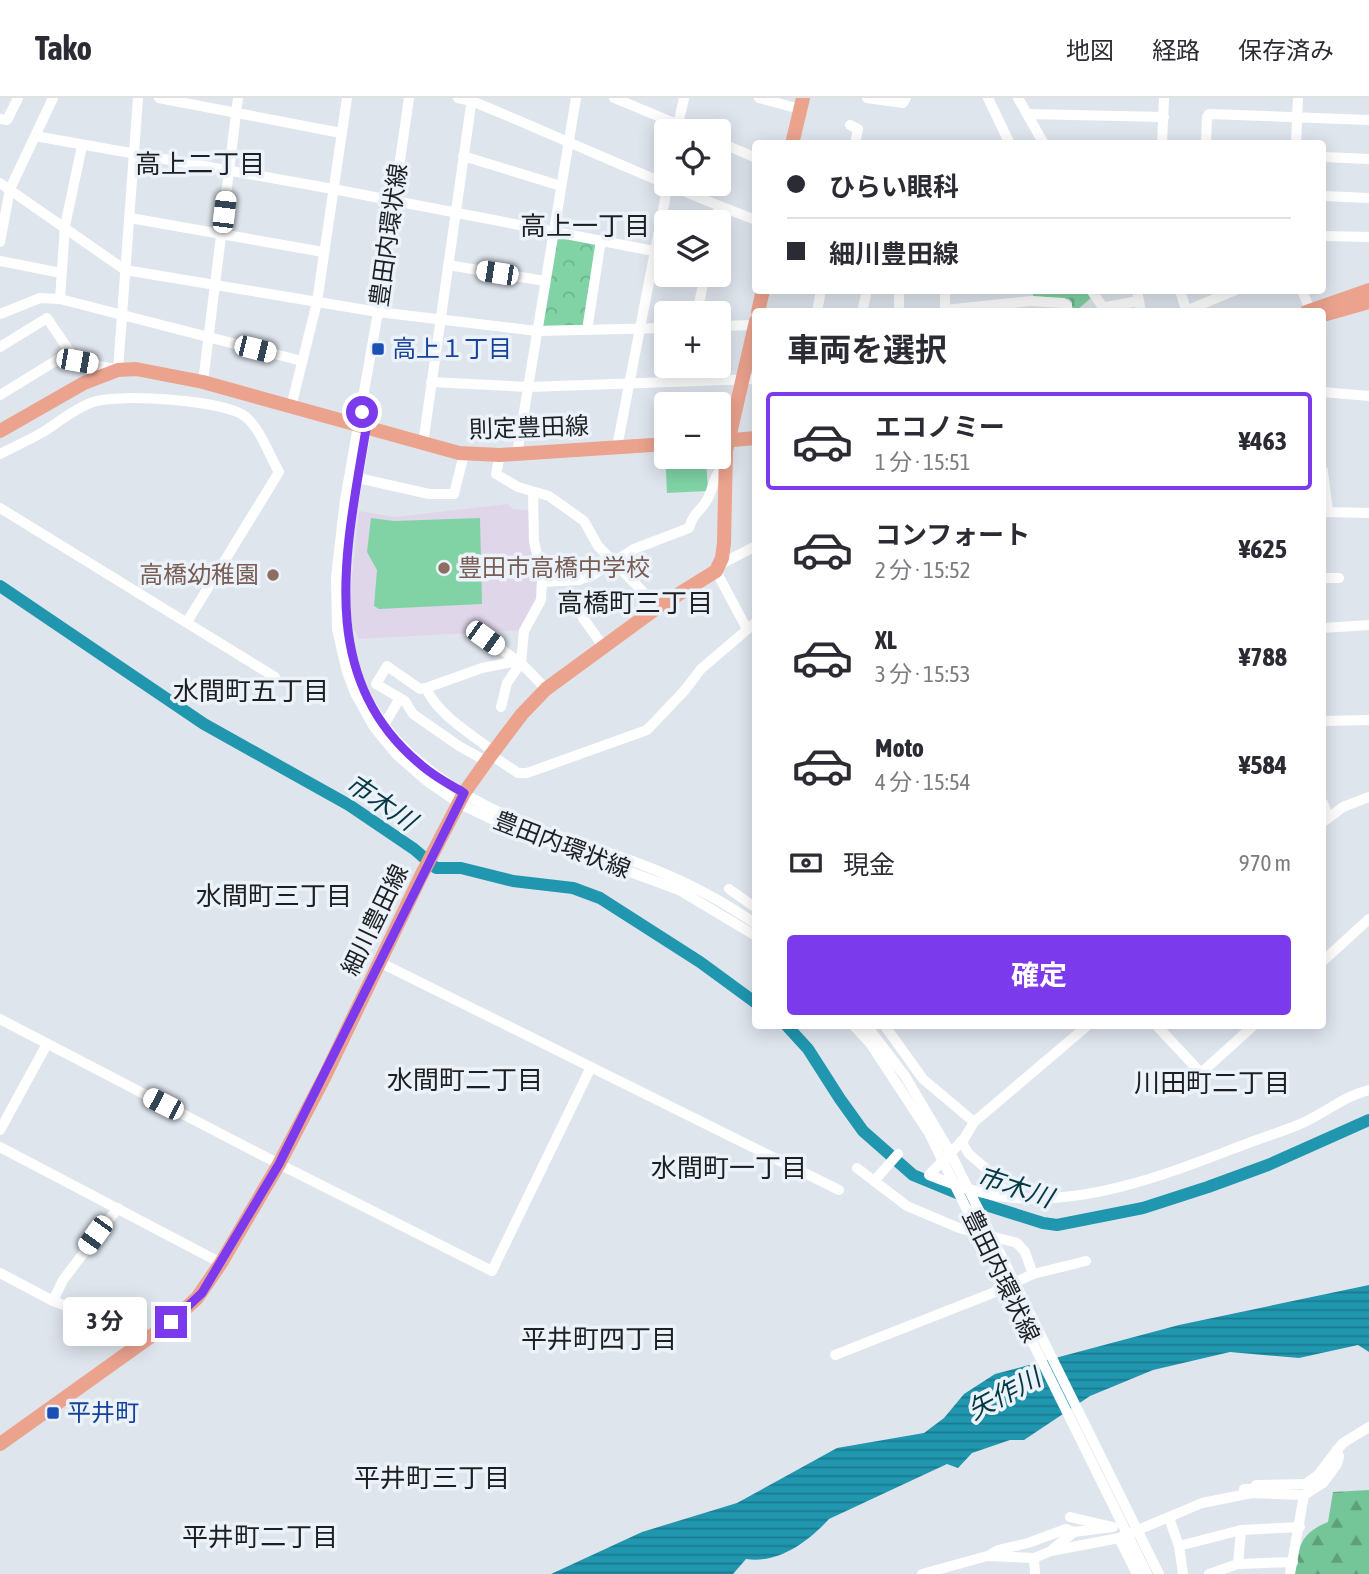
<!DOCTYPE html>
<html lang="ja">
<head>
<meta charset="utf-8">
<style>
	:root { --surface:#fff; --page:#f7f7f7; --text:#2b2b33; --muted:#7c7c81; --line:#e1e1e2; --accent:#7c3aed }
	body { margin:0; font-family:"Asap Condensed","Noto Sans JP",sans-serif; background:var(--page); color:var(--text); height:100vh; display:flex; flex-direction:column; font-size:26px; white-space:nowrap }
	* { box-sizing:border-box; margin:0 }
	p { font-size:23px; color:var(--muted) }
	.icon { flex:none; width:38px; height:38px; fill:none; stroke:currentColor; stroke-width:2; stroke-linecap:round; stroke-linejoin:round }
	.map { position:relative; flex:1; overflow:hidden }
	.side { position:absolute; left:752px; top:210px; width:574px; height:721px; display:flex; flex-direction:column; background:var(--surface); border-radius:7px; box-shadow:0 4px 18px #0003 }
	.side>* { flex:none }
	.guide { position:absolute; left:752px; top:42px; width:574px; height:154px; border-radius:7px; box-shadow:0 4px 18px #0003; display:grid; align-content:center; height:154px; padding:0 35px; background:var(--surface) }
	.buttons { position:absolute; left:654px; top:21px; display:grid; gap:14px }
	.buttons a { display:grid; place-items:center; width:77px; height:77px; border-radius:7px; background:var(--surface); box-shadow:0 4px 18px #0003; font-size:35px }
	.end { position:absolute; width:32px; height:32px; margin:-16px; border:9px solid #7c3aed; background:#fff; box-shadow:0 0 0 4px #fff }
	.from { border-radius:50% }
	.bubble { position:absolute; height:49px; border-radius:7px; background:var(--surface); box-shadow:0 4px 18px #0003; font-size:23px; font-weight:700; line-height:49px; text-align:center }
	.car { position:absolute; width:21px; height:42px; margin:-21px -10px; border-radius:9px; box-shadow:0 0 5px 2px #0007; background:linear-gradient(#fff 24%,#345 0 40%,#fff 0 76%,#345 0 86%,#fff 0) }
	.guide b { display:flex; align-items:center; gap:24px; height:66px; font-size:26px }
	.guide b+b { border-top:2px solid var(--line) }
	.guide i { width:18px; height:18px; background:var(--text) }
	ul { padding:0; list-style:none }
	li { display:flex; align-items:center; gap:21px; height:98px; margin:0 14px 10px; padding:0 21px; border:4px solid transparent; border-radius:7px }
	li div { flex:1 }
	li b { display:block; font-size:26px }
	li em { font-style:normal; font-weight:700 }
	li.selected { border-color:var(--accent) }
	li>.icon { width:63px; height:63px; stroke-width:1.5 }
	h2 { padding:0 35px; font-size:32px; line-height:84px }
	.pay { display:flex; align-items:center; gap:18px; height:77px; padding:0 35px; font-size:26px }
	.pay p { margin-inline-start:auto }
	.action { display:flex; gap:14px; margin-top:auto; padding:14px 35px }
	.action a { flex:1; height:80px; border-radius:7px; background:var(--accent); color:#fff; font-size:28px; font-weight:700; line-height:80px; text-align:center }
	header { display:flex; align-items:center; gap:42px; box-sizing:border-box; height:98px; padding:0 35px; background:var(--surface); border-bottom:2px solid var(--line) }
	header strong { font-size:33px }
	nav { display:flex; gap:38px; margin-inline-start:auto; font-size:24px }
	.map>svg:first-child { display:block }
	.education { fill:#e0d6ea }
	.forest { fill:url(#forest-firs) }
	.cemetery { fill:url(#cemetery-stones) }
	.park { fill:url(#park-crowns) }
	.pitch { fill:#81d3a6 }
	.water { fill:url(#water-rules) }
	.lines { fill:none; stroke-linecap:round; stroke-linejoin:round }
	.river { stroke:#2096af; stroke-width:12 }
	.minor { stroke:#fff; stroke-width:10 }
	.major { stroke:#eba38e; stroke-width:14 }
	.route { stroke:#7c3aed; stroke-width:9 }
	.transit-dot { fill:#1a4fb4; stroke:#ecf2fa; stroke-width:2.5 }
	.education-dot { fill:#8d6e63; stroke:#ecf2fa; stroke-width:2.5 }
	.labels { text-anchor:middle; stroke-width:7; stroke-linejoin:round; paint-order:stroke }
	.street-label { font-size:24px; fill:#1d1f22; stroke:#ecf2fa }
	.transit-label { font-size:24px; fill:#164399; stroke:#ecf2fa; text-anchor:start }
	.education-label { font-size:24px; fill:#785e54; stroke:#ecf2fa; text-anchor:start }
	.neighbourhood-label { font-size:26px; fill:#1d1f22; stroke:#ecf2fa }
	.water-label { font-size:26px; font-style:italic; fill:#053843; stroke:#ecf2fa }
</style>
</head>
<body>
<header>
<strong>Tako</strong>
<nav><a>地図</a><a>経路</a><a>保存済み</a></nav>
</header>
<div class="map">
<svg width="1369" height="1476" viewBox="0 0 1369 1476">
	<defs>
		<pattern id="forest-firs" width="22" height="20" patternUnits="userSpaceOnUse" patternTransform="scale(1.75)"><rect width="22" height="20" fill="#74c699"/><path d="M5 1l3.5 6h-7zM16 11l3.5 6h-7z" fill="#5fa07c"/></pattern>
		<pattern id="cemetery-stones" width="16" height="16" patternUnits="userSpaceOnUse" patternTransform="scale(1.75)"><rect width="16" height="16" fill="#81d3a6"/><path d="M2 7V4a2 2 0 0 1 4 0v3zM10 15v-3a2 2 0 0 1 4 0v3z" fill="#6fb58f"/></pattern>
		<pattern id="park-crowns" width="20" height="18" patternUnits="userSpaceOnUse" patternTransform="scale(1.75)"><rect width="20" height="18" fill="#81d3a6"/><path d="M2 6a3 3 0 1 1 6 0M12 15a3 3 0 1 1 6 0" fill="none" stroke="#6fb58f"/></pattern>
		<pattern id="water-rules" width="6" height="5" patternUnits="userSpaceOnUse" patternTransform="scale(1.75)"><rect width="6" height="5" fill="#2096af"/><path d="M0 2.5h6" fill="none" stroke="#1b7a8e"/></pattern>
	</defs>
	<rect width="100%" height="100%" fill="#dfe5ed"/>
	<polygon class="education" points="507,406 513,411 532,413 541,490 524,532 359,541 352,528 350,498 359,413 395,419"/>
	<path class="forest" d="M1369,1392v84h-75c5,-27 6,-41 34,-52l5,-30z"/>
	<polygon class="cemetery" points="1088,192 1092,199 1076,213 1072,214 1072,204 1069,201 1033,198 1033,193"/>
	<polygon class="park" points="557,139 599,147 584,227 541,228"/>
	<g class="pitch">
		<polygon points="665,354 667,359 706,359 708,393 667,395"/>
		<polygon points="371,420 394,423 480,420 482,506 379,511 374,508 377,472 367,454"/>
	</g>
	<path class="water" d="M1369,1187v67l-11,-7 -59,13 -69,-6 -77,18 -63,26 -66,44h-14l-38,13 -14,15 -11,-4 -118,55c-21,23 -51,45 -83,40l-13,15h-182l91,-42 95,-29 100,-55 87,-15 20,-15 20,-24 31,-20 184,-49z"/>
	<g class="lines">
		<g class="river">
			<polyline points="0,488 204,626 349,707 414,751 436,770 461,770 513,783 573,790 600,800 700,864 756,905"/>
			<polyline points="787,928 808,951 840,1001 863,1033 913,1077 986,1107 1043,1125 1057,1127 1143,1110 1208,1089 1268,1067 1369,1022"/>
		</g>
		<g class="minor">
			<polyline points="159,0 341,35"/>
			<polyline points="409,0 378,214 345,402 336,479 337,531 347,574 355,595 374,629 397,657 428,684 460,706 508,729 679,792 756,838"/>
			<path d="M458,0l14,3c95,39 188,83 284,119"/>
			<polyline points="614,0 694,33"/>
			<polyline points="759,0 800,11"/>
			<polyline points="867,0 903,5 906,0"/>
			<polyline points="988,0 1010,46"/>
			<polyline points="1018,0 1044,46"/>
			<polyline points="1027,16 1164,19"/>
			<polyline points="0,21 7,22 18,0"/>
			<polyline points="850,27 858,31 855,46"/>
			<polyline points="677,31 684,0"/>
			<polyline points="35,38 333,91 654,153"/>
			<polyline points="719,44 756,60"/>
			<polyline points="1162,46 1164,0"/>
			<polyline points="1206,46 1207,19 1209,16 1369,22"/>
			<polyline points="1296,46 1298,0"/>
			<polyline points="82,48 65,128 60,201 302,263"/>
			<polyline points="463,58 561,88"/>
			<polyline points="1323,59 1369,61"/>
			<polyline points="0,85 125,172 378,214 537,233 667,230"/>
			<polyline points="1323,98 1369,100"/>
			<polyline points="130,120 323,154"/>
			<polyline points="716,124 719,108"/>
			<polyline points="1323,138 1369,139"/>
			<polyline points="0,144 10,91 53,0"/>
			<polyline points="0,163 61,175"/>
			<polyline points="448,167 545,183"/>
			<polyline points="899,192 899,214"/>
			<polyline points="945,192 945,214"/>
			<polyline points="1091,192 1102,208 1106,209 1138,203"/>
			<polyline points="1137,192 1141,214"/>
			<polyline points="1180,192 1186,212"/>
			<polyline points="1302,192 1310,212"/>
			<polyline points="945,212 1031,203 1063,205 1067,208 1068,214"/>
			<polyline points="817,214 821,192"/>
			<polyline points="862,214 867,192"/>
			<polyline points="1183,214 1236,192"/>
			<polyline points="697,215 705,177"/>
			<polyline points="0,216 40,200 60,201"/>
			<polyline points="719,228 755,227"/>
			<polyline points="587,232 601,142"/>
			<polyline points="0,249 47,220 70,254 0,297"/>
			<polyline points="70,254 77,263 118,272 138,0"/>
			<polyline points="203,284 238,0"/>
			<polyline points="431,284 528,289 756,281"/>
			<polyline points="1323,294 1369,298"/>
			<polyline points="291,309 317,204 347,0"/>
			<path d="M364,324l2,7c-10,65 -27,134 -20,200 11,102 94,160 182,196 38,15 77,25 115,40 40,15 78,35 113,59"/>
			<polyline points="423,346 472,0"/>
			<polyline points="617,349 668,86"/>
			<path d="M0,356c14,-7 29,-14 43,-22 16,-10 32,-24 50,-30 27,-9 132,-2 153,15 15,13 23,38 33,55l-92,150"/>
			<polyline points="517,356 576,0"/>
			<polyline points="500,357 496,376 518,389 549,398 584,423 598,448 658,509"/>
			<polyline points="1323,373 1328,414"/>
			<polyline points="358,380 429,396 454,396 464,356"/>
			<polyline points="0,410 275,579"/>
			<polyline points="1323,414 1369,415"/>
			<polyline points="719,467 756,448"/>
			<polyline points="716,473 747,531"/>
			<polyline points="1323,480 1339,480"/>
			<path d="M542,484l37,-2 12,-4 43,-27 55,-21c4,-15 11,-16 18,-28 7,-12 6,-26 18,-34"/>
			<polyline points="583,520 603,548"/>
			<polyline points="1323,530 1369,527"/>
			<polyline points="485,540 521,565 546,591"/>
			<polyline points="426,590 482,570 517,563"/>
			<polyline points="501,609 507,585 521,565 524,533 541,502 542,480 534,443 533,394"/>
			<polyline points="1323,623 1369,622"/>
			<polyline points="384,627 400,600"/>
			<polyline points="491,657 518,675 527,675 647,632 685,592 701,571 756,524"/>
			<path d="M486,663l-27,-15 -46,-32 -8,-13 -29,-17 11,-18 33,23 6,-1c12,27 44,45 67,63"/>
			<polyline points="1323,705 1328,719"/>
			<polyline points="1323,724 1343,709 1369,699"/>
			<polyline points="729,791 756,810"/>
			<polyline points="1323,863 1369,821"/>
			<polyline points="379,864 839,1092"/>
			<polyline points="0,921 279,1066 492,1173 591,969"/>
			<polyline points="854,928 870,945 929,1035 1147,1476"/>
			<polyline points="867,928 905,978 949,1052 1159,1476"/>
			<polyline points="885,928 923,981 974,1024"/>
			<path d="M1087,928l-113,96 -10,17 -35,36c25,10 50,19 77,22 79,9 159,-22 232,-50 20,-8 40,-14 60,-22 25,-10 45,-29 71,-35"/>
			<polyline points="1157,928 1201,975 1253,928"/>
			<polyline points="0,1032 47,946"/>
			<polyline points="961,1043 969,1056 997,1080 1006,1099"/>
			<polyline points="0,1049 221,1165"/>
			<polyline points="857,1070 907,1108 959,1130 1017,1145 1025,1154 1033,1176"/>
			<polyline points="874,1083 898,1056"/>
			<polyline points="0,1175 53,1203 111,1225 144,1243"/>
			<polyline points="53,1203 63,1182 118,1110"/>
			<polyline points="835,1257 990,1196 1033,1176 1086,1163"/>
			<polyline points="1244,1391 1254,1391 1256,1387 1305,1386 1318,1377 1337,1352"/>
			<polyline points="1169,1420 1179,1448 1183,1476"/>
			<polyline points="1119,1440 1137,1476"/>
			<polyline points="1179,1448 1241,1432 1300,1429"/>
			<polyline points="1053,1451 1074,1434 1113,1429 1070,1419"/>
			<polyline points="991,1456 998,1452 1028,1445 1066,1431 1074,1434"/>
			<polyline points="1034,1460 1035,1476"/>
			<polyline points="1238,1466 1241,1432"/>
			<polyline points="922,1476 987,1458 1034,1460 1051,1453 1119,1440 1202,1405 1252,1395 1304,1397 1323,1385 1329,1377 1337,1366 1339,1358 1337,1352 1343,1345 1369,1329"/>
			<polyline points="1209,1476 1238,1466 1293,1464"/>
			<polyline points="1290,1476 1304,1397"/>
		</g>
		<g class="major">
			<polyline points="792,46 803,0"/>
			<polyline points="758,214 763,192"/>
			<polyline points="1306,214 1369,192"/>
			<polyline points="1323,217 1369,204"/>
			<polyline points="0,333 84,285 118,272 136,271 203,284 459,355 500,357 667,346"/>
			<polyline points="721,343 756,340"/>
			<polyline points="0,1346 171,1224 197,1200 221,1165 279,1066 325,978 421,778 464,695 491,657 522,616 546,591 658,509 716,473 722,460 724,445 726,353 756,223"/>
		</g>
	</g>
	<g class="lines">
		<path class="route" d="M171,1224l31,-29 77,-129 185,-371c-15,-9 -31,-17 -44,-29 -106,-88 -73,-218 -54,-335l-4,-17"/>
	</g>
	<g class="transit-dot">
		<rect x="371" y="244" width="14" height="14" rx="3.5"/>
		<rect x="46" y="1308" width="14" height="14" rx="3.5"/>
	</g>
	<g class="education-dot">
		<circle cx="444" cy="470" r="7"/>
		<circle cx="273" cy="477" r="7"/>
	</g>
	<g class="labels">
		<g class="street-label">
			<text transform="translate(389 137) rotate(-82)" y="8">豊田内環状線</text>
			<text transform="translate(529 330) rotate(-2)" y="8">則定豊田線</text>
			<text transform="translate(562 747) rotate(21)" y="8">豊田内環状線</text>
			<text transform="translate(375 822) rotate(-64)" y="8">細川豊田線</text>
			<text transform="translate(1001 1178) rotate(64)" y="8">豊田内環状線</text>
		</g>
		<g class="transit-label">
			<text x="392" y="259">高上１丁目</text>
			<text x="67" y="1323">平井町</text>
		</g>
		<g class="education-label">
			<text x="458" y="478">豊田市高橋中学校</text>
			<text x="259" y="485" text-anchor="end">高橋幼稚園</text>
		</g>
		<g class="neighbourhood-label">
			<text x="200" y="75">高上二丁目</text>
			<text x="585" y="137">高上一丁目</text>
			<text x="635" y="514">高橋町三丁目</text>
			<text x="251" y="602">水間町五丁目</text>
			<text x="274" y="807">水間町三丁目</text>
			<text x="465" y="991">水間町二丁目</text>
			<text x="1212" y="994">川田町二丁目</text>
			<text x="729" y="1079">水間町一丁目</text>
			<text x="599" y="1250">平井町四丁目</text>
			<text x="432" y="1389">平井町三丁目</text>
			<text x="260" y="1448">平井町二丁目</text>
		</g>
		<g class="water-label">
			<text transform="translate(381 704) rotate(34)" y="9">市木川</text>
			<text transform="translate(1015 1089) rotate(18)" y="9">市木川</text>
			<text transform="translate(1004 1296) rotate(-28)" y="9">矢作川</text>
		</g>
	</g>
</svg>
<div class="buttons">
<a><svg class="icon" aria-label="locate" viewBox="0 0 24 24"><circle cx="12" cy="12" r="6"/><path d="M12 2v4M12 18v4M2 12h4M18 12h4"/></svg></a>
<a><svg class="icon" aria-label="layers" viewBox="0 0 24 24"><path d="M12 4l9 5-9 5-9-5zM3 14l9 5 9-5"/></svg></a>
<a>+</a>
<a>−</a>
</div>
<i class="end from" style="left:362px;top:314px"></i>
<i class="end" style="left:171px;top:1224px"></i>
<div class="bubble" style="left:63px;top:1199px;width:84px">3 分</div>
<i class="car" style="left:224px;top:114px;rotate:7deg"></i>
<i class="car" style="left:497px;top:175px;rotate:279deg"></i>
<i class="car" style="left:255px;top:251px;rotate:104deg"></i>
<i class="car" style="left:77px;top:263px;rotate:100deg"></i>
<i class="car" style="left:485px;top:540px;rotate:126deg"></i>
<i class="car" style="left:163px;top:1006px;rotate:297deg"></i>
<i class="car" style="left:95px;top:1137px;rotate:216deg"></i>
<div class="guide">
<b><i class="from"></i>ひらい眼科</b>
<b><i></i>細川豊田線</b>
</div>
<section class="side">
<h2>車両を選択</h2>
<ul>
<li class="selected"><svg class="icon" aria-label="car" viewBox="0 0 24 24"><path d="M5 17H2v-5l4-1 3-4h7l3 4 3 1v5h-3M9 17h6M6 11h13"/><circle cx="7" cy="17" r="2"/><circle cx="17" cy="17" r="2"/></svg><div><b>エコノミー</b><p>1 分 · 15:51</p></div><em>¥463</em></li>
<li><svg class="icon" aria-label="car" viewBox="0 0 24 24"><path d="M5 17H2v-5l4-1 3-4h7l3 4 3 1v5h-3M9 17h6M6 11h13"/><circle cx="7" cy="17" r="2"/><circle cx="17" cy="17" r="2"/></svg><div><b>コンフォート</b><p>2 分 · 15:52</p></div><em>¥625</em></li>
<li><svg class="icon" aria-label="car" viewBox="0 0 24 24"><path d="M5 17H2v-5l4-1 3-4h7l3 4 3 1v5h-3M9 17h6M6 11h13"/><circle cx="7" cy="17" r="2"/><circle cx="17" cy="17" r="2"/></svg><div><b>XL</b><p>3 分 · 15:53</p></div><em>¥788</em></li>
<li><svg class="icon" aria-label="car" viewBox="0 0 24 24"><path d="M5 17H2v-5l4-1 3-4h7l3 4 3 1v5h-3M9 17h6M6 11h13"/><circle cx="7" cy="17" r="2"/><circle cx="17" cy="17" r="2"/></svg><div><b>Moto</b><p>4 分 · 15:54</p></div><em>¥584</em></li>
</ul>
<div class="pay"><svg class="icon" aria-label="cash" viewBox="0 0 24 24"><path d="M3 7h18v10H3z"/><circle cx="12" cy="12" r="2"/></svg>現金<p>970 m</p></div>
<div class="action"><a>確定</a></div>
</section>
</div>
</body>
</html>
